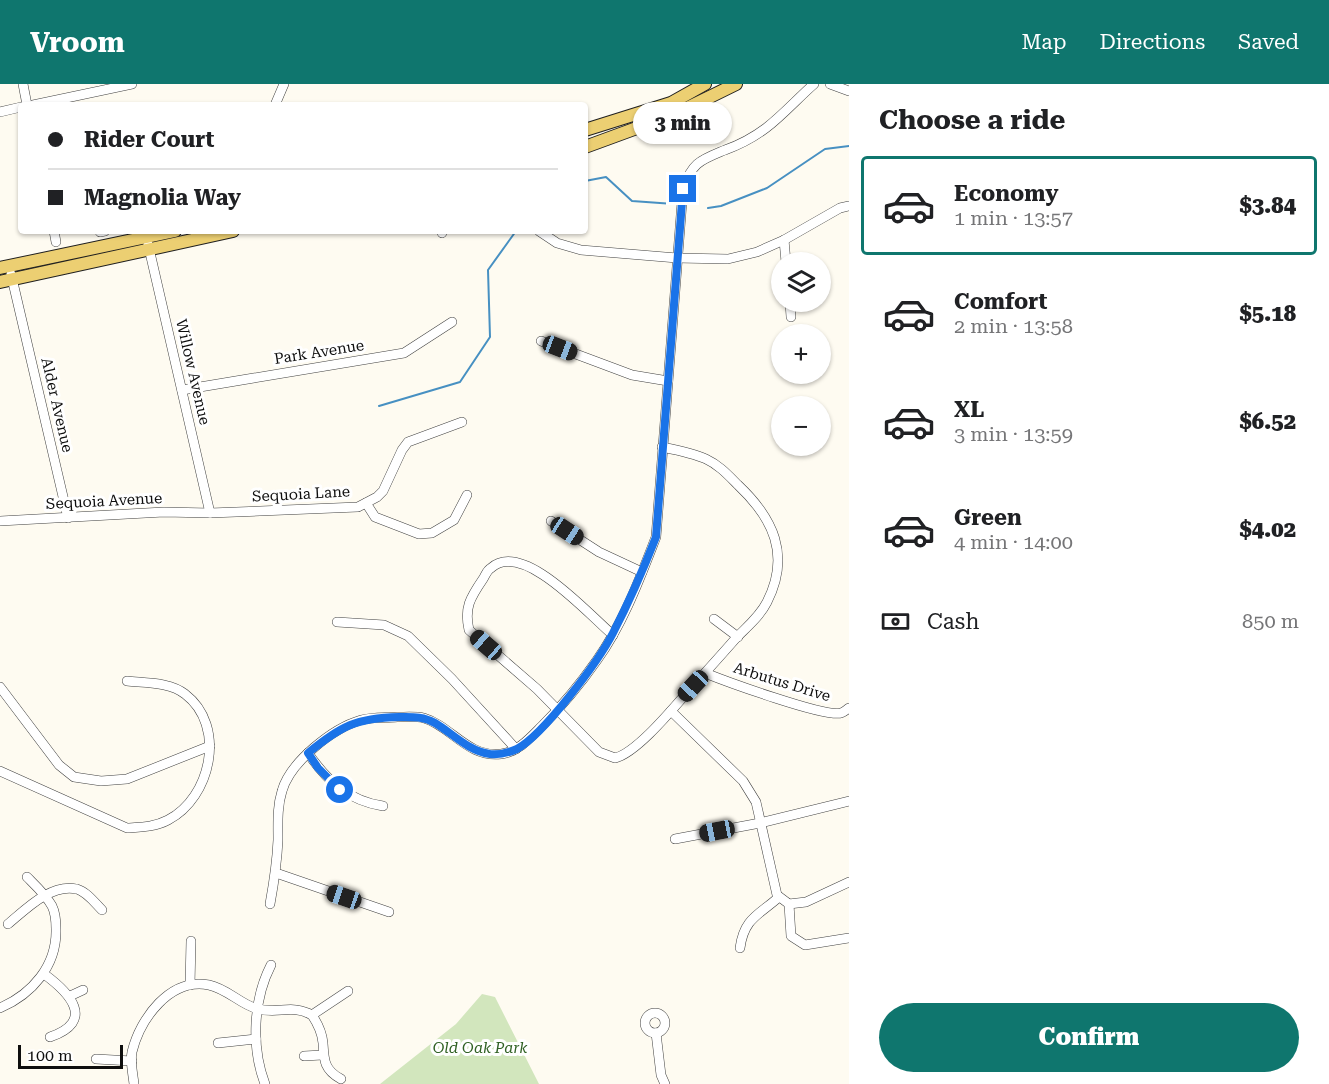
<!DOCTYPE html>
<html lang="en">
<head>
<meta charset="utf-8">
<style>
	:root { --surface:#fff; --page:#f6f6f6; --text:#202124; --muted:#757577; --line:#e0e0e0; --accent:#0f766e }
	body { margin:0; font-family:"Roboto Serif",serif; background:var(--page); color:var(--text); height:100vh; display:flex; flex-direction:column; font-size:22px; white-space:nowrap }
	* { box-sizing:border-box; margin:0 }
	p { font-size:20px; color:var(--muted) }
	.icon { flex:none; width:33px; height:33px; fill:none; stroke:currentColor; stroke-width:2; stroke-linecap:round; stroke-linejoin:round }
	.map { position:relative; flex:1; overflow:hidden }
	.sheet { display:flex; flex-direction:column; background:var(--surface); width:480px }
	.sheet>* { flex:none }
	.hud { position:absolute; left:18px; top:18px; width:570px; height:132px; border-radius:6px; box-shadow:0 2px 4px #0004; display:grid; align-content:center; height:132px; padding:0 30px; background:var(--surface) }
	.tools { position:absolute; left:771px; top:168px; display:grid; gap:12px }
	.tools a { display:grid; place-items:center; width:60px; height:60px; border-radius:50%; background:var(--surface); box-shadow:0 2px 4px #0004; font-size:30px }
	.scale { position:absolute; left:18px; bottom:15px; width:105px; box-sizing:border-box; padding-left:6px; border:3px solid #0e0e0e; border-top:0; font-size:16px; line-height:21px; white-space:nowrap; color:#0e0e0e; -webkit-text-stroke:4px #fff; paint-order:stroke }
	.end { position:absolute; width:27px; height:27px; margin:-14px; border:8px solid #1a73e8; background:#fff; box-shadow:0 0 0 3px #fff }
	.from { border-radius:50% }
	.bubble { position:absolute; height:42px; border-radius:21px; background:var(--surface); box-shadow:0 2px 4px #0004; font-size:20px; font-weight:800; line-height:42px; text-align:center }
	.car { position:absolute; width:18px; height:36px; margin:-18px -9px; border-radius:8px; box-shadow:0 0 4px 2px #0007; background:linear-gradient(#222 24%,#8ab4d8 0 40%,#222 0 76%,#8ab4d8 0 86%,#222 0) }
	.hud b { display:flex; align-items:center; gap:21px; height:57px; font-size:22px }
	.hud b+b { border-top:2px solid var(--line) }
	.hud i { width:15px; height:15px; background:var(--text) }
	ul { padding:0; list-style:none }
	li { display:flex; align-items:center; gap:18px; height:99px; margin:0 12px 9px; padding:0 18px; border:3px solid transparent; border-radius:6px }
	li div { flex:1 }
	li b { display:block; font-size:22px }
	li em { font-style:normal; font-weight:800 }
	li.on { border-color:var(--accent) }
	li>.icon { width:54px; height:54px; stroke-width:1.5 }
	h2 { padding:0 30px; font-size:27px; line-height:72px }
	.pay { display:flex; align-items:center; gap:15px; height:66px; padding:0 30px; font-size:22px }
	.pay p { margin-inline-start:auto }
	.primary-button { display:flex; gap:12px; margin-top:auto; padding:12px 30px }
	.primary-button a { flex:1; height:69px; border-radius:36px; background:var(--accent); color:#fff; font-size:24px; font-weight:800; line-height:69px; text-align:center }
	header { display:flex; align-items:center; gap:36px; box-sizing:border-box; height:84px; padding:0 30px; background:var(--accent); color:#fff }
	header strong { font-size:28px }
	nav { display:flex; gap:33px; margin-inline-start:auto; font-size:21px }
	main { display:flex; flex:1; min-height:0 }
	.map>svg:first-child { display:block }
	.green { fill:#d2e6bd }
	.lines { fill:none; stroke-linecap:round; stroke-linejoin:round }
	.stream { stroke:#4790c2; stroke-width:2 }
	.minor-casing { stroke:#414141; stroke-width:10 }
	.major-casing { stroke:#1f1f1f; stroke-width:14 }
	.minor { stroke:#fff; stroke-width:9 }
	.major { stroke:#eccf72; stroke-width:12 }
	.route { stroke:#1a73e8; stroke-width:8 }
	.labels { text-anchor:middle; stroke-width:6; stroke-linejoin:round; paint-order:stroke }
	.street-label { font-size:15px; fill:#0e0e0e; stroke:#fff }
	.park-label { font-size:15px; font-style:italic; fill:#306124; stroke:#fff }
</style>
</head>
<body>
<header>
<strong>Vroom</strong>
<nav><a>Map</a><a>Directions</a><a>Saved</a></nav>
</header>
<main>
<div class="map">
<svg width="849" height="1000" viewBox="0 0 849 1000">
	<rect width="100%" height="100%" fill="#fefbf1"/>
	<polygon class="green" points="482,910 495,913 539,1000 380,1000 456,940"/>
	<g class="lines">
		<g class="stream">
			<polyline points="585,97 606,93 632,117 674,120"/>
			<polyline points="708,124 721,122 767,104 825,65 849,62"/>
			<polyline points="379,322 460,298 490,253 488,186 516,147"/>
		</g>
		<defs>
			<g id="minor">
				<polyline points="23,0 27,21"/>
				<polyline points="830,0 849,7"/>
				<polyline points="33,21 132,0"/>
				<polyline points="275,21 284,0"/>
				<polyline points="0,28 21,23"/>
				<polyline points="54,147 56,158"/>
				<polyline points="539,147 557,159 581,166 677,174 728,175 757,168 784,156 840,124 849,122"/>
				<polyline points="100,148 105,147"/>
				<polyline points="442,149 443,147"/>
				<polyline points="784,156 786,178"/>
				<polyline points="148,160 210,429"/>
				<polyline points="11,190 68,434"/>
				<polyline points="790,218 791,233"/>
				<polyline points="541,257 632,291 668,297"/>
				<polyline points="182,306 404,269 452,238"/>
				<polyline points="366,419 375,433 419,450 432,449 454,436 467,411"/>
				<polyline points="0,437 164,428 210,429 358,423 377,413 383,407 402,366 408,358 462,338"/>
				<polyline points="551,437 599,468 642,488"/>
				<polyline points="714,535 738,553"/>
				<polyline points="337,538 384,541 408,552 452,595 516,665"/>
				<path d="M613,551c-23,-19 -90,-96 -122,-67 -4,2 -6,8 -8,11 -13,19 -19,29 -14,51l68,59 62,63 16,6c22,-5 60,-52 76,-70 16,-17 31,-34 46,-51 11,-11 23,-21 30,-35 24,-47 6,-84 -29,-117 -10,-10 -19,-20 -32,-26 -13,-6 -29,-9 -44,-12"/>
				<path d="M705,589c20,8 121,45 136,40 3,-1 5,-3 8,-5"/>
				<polyline points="0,603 59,681 74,693 101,697 127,695 210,662"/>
				<polyline points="671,627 743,697 756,718 777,811 789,820 806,818 849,798"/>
				<path d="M308,669c19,28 41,48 75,53"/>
				<path d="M0,687l127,57c14,-1 28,-1 41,-8 43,-22 59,-94 17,-126 -15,-12 -39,-11 -58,-13"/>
				<polyline points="675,755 760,739 849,717"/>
				<polyline points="276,789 389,828"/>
				<path d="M270,820c4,-22 7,-42 8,-64 0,-17 -1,-33 4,-49 8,-29 51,-63 79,-71 12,-3 24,-2 36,-3 9,0 19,-1 27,1 27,8 44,40 77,36 17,-2 29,-16 41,-28 20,-20 39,-43 55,-66 26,-36 43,-82 59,-123l27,-348c9,-27 18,-29 42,-39 14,-5 29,-13 41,-22 17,-13 32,-30 48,-44"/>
				<polyline points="789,820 791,852 805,861 849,854"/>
				<path d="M8,840c18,-15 43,-41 69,-35 10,3 18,14 25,21"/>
				<path d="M740,864c4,-30 19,-33 39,-51"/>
				<path d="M44,890c26,19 52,47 6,63"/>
				<polyline points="190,901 191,857"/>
				<polyline points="70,912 83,906"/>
				<path d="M0,924c32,-14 57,-42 56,-79 0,-7 -1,-17 -4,-23 -6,-11 -16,-20 -25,-29"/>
				<circle cx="655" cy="939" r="10"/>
				<path d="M312,931c6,9 10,17 11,28 1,17 1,27 18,36"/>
				<polyline points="312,931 348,907"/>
				<polyline points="656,949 661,991 665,1000"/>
				<polyline points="218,959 256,955"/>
				<polyline points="304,972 322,971"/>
				<polyline points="96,975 132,977"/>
				<path d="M134,1000c-1,-10 -4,-22 -2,-32 8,-33 38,-75 77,-67 19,4 32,20 49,24 21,5 34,-5 54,6"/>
				<path d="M265,1000c-14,-37 -12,-84 6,-119"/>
			</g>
			<g id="major">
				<polyline points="585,46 671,19 705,0"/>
				<polyline points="585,63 675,30 736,0"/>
				<polyline points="0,184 175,147"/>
				<polyline points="0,198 233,147"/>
			</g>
		</defs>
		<use href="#minor" class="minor-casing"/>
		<use href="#major" class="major-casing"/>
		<use href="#minor" class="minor"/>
		<use href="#major" class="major"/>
	</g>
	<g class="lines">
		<path class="route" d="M340,706l-22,-22 -10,-15c33,-27 48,-35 91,-36 12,0 24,-1 36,6 17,10 33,28 55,31 9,1 18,-1 27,-5 27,-15 81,-87 96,-116 16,-31 30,-63 43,-96l27,-348"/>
	</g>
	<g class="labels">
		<g class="street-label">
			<text transform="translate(319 268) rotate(-9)" y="5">Park Avenue</text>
			<text transform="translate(193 288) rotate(77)" y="5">Willow Avenue</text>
			<text transform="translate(57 321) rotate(77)" y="5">Alder Avenue</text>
			<text transform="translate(301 410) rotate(-3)" y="5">Sequoia Lane</text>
			<text transform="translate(104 417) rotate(-3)" y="5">Sequoia Avenue</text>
			<text transform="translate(782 598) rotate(17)" y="5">Arbutus Drive</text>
		</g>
		<g class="park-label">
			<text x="480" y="969">Old Oak Park</text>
		</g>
	</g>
</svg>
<div class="tools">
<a><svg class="icon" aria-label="layers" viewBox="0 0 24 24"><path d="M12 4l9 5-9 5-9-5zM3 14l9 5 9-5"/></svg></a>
<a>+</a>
<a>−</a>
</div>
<div class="scale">100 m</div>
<i class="end from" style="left:340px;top:706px"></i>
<i class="end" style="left:683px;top:105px"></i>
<div class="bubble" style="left:633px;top:18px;width:99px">3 min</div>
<i class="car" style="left:560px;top:264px;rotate:111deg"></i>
<i class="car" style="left:567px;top:447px;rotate:123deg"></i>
<i class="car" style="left:486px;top:561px;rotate:311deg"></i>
<i class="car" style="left:693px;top:602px;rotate:223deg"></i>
<i class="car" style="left:717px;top:747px;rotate:259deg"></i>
<i class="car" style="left:344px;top:813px;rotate:289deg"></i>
<div class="hud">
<b><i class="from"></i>Rider Court</b>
<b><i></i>Magnolia Way</b>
</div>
</div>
<section class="sheet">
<h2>Choose a ride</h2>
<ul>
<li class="on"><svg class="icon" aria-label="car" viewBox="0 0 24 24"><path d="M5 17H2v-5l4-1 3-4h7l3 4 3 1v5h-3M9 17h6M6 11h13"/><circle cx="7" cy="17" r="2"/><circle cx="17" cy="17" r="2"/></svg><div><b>Economy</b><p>1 min · 13:57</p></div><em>$3.84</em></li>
<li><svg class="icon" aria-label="car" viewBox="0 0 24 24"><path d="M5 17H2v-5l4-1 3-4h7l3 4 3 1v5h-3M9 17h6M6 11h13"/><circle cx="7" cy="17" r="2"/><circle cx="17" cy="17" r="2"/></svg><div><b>Comfort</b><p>2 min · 13:58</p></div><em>$5.18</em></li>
<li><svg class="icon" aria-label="car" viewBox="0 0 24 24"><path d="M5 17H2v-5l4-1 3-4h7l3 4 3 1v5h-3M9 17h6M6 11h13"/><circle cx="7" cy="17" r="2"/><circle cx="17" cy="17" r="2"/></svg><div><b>XL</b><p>3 min · 13:59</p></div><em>$6.52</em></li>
<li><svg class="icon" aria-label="car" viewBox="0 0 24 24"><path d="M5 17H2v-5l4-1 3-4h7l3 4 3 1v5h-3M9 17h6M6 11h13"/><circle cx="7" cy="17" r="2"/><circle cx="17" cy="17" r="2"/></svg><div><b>Green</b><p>4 min · 14:00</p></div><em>$4.02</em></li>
</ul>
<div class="pay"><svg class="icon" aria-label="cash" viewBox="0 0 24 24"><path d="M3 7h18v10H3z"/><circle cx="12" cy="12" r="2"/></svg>Cash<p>850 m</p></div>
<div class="primary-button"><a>Confirm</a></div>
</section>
</main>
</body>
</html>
